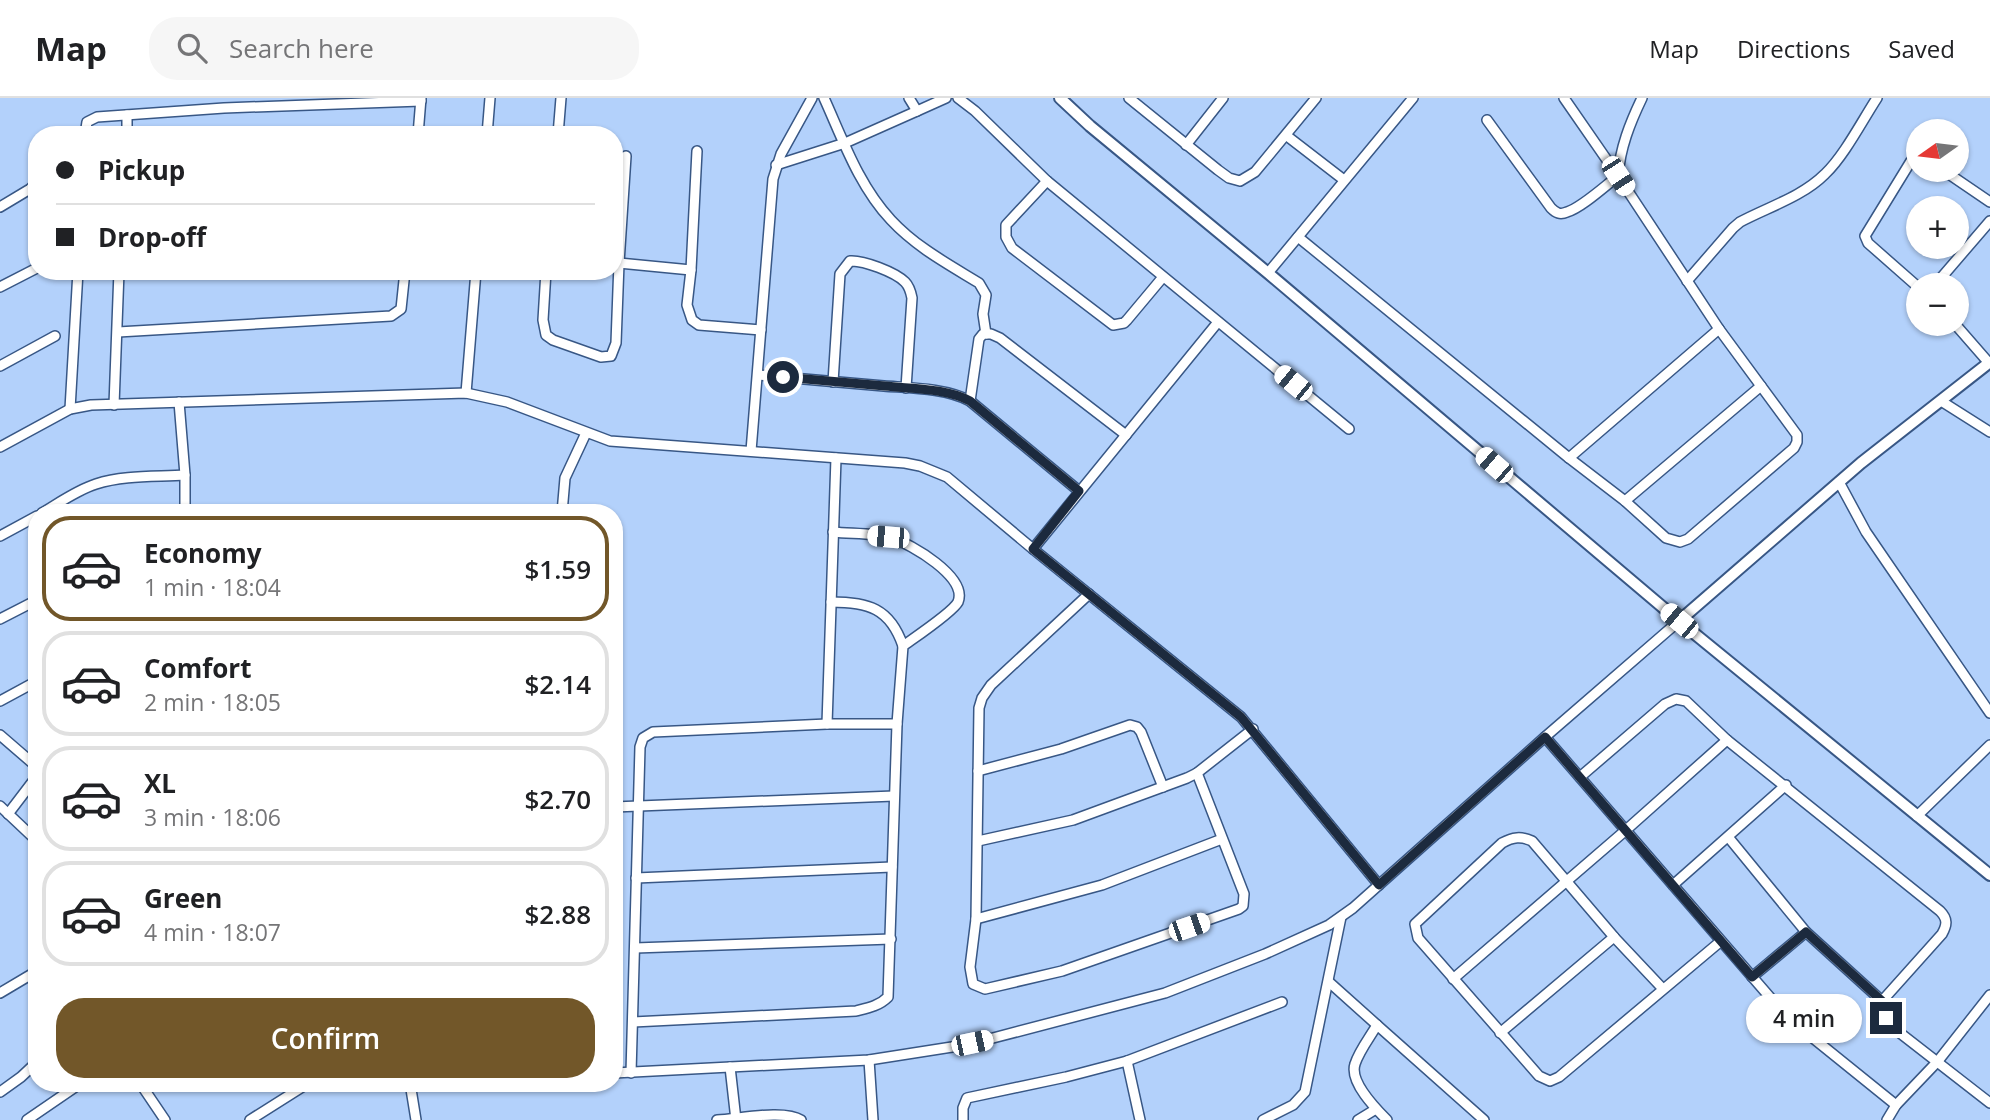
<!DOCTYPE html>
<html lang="en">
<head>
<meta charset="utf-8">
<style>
	:root { --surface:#fff; --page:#f6f6f6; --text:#202124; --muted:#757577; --line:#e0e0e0; --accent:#725729 }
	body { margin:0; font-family:"Open Sans",sans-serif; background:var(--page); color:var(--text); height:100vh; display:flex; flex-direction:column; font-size:26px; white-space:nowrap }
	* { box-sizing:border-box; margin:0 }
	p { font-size:23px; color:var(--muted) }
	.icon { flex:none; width:38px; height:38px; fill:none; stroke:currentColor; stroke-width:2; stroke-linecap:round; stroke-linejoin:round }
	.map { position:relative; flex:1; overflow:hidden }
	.drawer { position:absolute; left:28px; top:406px; width:595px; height:588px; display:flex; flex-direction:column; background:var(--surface); border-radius:28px; box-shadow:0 2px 5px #0004 }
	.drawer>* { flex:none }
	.banner { position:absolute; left:28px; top:28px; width:595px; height:154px; border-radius:28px; box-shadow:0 2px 5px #0004; display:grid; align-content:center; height:154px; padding:0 28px; background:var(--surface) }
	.needle { width:46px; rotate:256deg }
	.controls { position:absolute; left:1906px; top:21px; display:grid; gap:14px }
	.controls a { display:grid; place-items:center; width:63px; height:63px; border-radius:50%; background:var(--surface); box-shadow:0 2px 5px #0004; font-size:35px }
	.end { position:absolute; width:32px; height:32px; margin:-16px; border:9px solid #1c2a3e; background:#fff; box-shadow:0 0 0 4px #fff }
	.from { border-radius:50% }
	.bubble { position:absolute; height:49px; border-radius:24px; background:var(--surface); box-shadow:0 2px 5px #0004; font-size:23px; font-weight:600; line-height:49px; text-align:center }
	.car { position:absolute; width:21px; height:42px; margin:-21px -10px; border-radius:9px; box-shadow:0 0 5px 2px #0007; background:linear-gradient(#fff 24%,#345 0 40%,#fff 0 76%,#345 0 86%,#fff 0) }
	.banner b { display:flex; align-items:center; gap:24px; height:66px; font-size:26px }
	.banner b+b { border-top:2px solid var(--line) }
	.banner i { width:18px; height:18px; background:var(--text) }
	ul { padding:12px 0 0; list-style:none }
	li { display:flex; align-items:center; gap:21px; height:105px; margin:0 14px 10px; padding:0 14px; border:4px solid var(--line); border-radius:28px }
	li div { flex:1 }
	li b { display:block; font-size:26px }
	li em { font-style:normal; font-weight:600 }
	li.on { border-color:var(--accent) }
	li>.icon { width:63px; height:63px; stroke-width:1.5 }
	.button { display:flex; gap:14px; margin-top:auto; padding:14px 28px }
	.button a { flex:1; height:80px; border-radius:28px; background:var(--accent); color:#fff; font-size:28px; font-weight:600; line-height:80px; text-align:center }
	header { display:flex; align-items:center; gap:42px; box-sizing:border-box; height:98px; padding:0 35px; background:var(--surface); border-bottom:2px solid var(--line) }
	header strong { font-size:33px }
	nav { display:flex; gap:38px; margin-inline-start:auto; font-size:24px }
	.search { width:490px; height:63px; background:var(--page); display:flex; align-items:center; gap:18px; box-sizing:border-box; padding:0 24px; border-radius:28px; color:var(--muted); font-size:26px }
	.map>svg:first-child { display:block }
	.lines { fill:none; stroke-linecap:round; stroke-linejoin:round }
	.minor-casing { stroke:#385785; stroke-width:12 }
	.tertiary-casing { stroke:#385785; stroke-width:14 }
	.minor { stroke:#fff; stroke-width:9 }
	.tertiary { stroke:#fff; stroke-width:10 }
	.route { stroke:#1c2a3e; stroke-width:9 }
</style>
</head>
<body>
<header>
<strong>Map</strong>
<div class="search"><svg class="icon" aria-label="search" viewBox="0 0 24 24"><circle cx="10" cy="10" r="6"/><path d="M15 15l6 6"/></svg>Search here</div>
<nav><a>Map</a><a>Directions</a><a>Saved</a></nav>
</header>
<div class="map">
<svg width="1990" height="1022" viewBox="0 0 1990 1022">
	<rect width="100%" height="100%" fill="#b3d1fb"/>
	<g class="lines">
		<defs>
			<g id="minor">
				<path d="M824,0c19,42 35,88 67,122 25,27 57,44 88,63l7,12 -3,19 3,20"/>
				<polyline points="909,0 917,13 946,0"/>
				<polyline points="958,0 975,13 1047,83 1349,331"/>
				<polyline points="1129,0 1218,72 1229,80 1240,83 1255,74 1316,0"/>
				<path d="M1487,22l64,88c5,5 9,7 16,4 14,-4 38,-26 51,-36 2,-28 12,-53 24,-78"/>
				<polyline points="85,37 87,24 97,19 224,10 421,3"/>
				<polyline points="127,37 127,17"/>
				<polyline points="418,37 421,0"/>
				<polyline points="487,37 490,0"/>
				<polyline points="558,37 561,0"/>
				<polyline points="1287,38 1344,82"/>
				<polyline points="1186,47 1223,0"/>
				<polyline points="697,53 691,172 687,207 692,222 699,227 761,232"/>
				<polyline points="35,54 37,57"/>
				<polyline points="1918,58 1911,63 1865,138 1868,145 1918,189"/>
				<polyline points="776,67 845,45 917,13"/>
				<polyline points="1943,72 1990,104"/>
				<polyline points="1047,83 1006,127 1006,139 1012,150 1113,227 1124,225 1127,222 1163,179"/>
				<polyline points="0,109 30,91 37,84"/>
				<polyline points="1298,139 1569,360 1625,403 1666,440 1680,444 1688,441 1794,350 1797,344 1797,337 1719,231 1618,78 1564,0"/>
				<polyline points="619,165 691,172"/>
				<polyline points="546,173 543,222 546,237 553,242 601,259 611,258 616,245 619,165 626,58"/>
				<polyline points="1268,175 1413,0"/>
				<path d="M1687,183l46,-53 7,-6c28,-15 62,-25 85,-48 19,-18 37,-53 52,-76"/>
				<polyline points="1935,187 1990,123"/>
				<polyline points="0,189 37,170"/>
				<polyline points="1955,226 1989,265"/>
				<polyline points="118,234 391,218 401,211 405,173"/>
				<polyline points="0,268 55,238"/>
				<path d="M758,277c42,4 84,7 126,11 26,2 62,2 86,15l109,90"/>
				<path d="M833,284l7,-108 10,-13c13,-1 45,11 55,21 4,4 6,11 7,16l-6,90"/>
				<polyline points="466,295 476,173"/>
				<polyline points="970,303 979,241 983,236 991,236 1000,240 1126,337"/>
				<polyline points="1941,303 1990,334"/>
				<polyline points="179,304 185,377 185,415"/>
				<polyline points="114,307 119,173"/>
				<polyline points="70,311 78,173"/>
				<polyline points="0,349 70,311 91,307 466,295 507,304 610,343 905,365 920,368 947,379 1033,451 1241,619 1379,787"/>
				<polyline points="751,353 773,81 781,56 812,0"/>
				<polyline points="1569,360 1719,231"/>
				<polyline points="1839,384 1866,434 1990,615"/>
				<polyline points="1625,403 1761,288"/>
				<path d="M42,415c17,-10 35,-23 54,-29 28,-9 61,-7 89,-9"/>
				<polyline points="562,415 565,380 586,335"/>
				<polyline points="0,438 37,418"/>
				<polyline points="1033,451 1218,224"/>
				<polyline points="1089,496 991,587 982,600 979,610 976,821 970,869 973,886 985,891 1062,873 1239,811 1243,808 1244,796 1197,675"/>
				<path d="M831,504c37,0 59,6 72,44"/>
				<polyline points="0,521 37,502"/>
				<polyline points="0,603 37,583"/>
				<polyline points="827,626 836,360"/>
				<polyline points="0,637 37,669"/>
				<polyline points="1545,639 1787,919 1896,1007"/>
				<polyline points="978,673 1061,651 1130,627 1137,629 1141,634 1163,689"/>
				<path d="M1580,679l85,-73 11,-5 10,2 41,39 213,171c8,8 7,14 2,23l-60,67 -76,-69 -77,-94"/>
				<polyline points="0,708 37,743"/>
				<polyline points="614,709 894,698"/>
				<polyline points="8,716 37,678"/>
				<polyline points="1917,718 1990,647"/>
				<polyline points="978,743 1073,722 1187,680 1197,675 1253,631"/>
				<polyline points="636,780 892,769"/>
				<polyline points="1673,787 1786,687"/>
				<polyline points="976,821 1102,787 1222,741"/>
				<polyline points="635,850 891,841"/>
				<polyline points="1752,879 1806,834"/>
				<polyline points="1453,881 1626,732 1727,642"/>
				<polyline points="1329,884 1377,927"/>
				<path d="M1663,891l-49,-52 -82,-96c-11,-5 -19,-4 -30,2l-87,81 3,14 121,138 11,5 9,-4 162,-136"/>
				<polyline points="0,895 37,873"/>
				<polyline points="1882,903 1883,912 1891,928 1990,1005"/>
				<path d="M633,924l223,-11c12,-3 23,-5 32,-14l9,-273 6,-78c11,-8 50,-34 55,-44 10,-25 -47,-58 -66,-64 -18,-5 -40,-4 -59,-6"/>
				<polyline points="1500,935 1614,839"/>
				<polyline points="869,962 873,1022"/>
				<polyline points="1127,963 1140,1022"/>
				<polyline points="730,969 736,1022"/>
				<polyline points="614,975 869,962 952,949 993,940 1165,895 1265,856 1329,827 1353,810 1545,639 1679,523"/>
				<polyline points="631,975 640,649 643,640 653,634 827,626 897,626"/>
				<polyline points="140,985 165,1022"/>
				<polyline points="302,985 342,985"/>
				<polyline points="410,985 416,1022"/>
				<polyline points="0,994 21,979 37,964"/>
				<polyline points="27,1022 81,985"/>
				<polyline points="250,1022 307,986"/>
				<path d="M717,1022c22,-1 67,-11 84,0"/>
				<polyline points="963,1022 963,1010 967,1000 1066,979 1127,963 1282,904"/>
				<polyline points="1263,1022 1293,1007 1305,994 1341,819"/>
				<polyline points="1358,1022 1376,1011"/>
				<path d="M1387,1022c-11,-11 -38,-38 -32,-56 4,-13 15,-27 22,-39l107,95"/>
				<polyline points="1887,1022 1896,1007 1938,963 1990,897"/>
			</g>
			<g id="tertiary">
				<polyline points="1060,0 1090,28 1268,175 1679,523 1990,777"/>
				<polyline points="1679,523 1861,365 1990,264"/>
			</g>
		</defs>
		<use href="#minor" class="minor-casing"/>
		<use href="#tertiary" class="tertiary-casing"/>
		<use href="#minor" class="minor"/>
		<use href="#tertiary" class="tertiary"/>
	</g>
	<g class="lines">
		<path class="route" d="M783,279c34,3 68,6 102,9 27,3 61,2 85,15l109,90 -46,58 208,168 138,168 166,-148 207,240 54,-45 76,69 4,17"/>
	</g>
</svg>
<div class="controls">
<a><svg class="needle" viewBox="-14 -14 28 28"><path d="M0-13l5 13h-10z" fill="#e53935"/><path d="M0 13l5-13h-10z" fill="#757577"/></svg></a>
<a>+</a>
<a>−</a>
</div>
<i class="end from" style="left:783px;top:279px"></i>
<i class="end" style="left:1886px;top:920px"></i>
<div class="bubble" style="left:1746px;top:896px;width:116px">4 min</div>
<i class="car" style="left:1618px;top:78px;rotate:147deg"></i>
<i class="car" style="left:1293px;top:285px;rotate:309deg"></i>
<i class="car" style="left:1494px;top:367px;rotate:311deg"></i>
<i class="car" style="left:888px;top:439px;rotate:275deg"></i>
<i class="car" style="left:1679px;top:523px;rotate:310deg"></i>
<i class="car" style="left:1189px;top:829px;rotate:71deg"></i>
<i class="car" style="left:972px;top:945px;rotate:78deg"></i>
<div class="banner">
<b><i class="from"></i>Pickup</b>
<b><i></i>Drop-off</b>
</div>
<section class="drawer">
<ul>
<li class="on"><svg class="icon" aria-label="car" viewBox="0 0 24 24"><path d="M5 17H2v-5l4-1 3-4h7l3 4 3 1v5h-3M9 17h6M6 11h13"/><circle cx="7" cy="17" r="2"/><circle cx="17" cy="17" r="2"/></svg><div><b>Economy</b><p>1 min · 18:04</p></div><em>$1.59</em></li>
<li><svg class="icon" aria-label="car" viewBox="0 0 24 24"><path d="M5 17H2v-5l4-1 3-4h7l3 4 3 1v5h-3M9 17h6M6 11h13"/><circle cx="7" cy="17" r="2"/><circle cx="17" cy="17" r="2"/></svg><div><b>Comfort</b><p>2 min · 18:05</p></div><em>$2.14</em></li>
<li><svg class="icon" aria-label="car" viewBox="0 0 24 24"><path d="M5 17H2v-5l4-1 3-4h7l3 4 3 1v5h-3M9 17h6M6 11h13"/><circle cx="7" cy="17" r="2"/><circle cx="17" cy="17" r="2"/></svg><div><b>XL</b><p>3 min · 18:06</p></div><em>$2.70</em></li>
<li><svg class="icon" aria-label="car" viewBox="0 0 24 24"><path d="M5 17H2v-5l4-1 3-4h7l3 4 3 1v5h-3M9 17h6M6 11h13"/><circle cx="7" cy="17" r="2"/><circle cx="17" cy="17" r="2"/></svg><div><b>Green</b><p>4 min · 18:07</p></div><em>$2.88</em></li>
</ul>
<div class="button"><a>Confirm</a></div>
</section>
</div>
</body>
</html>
